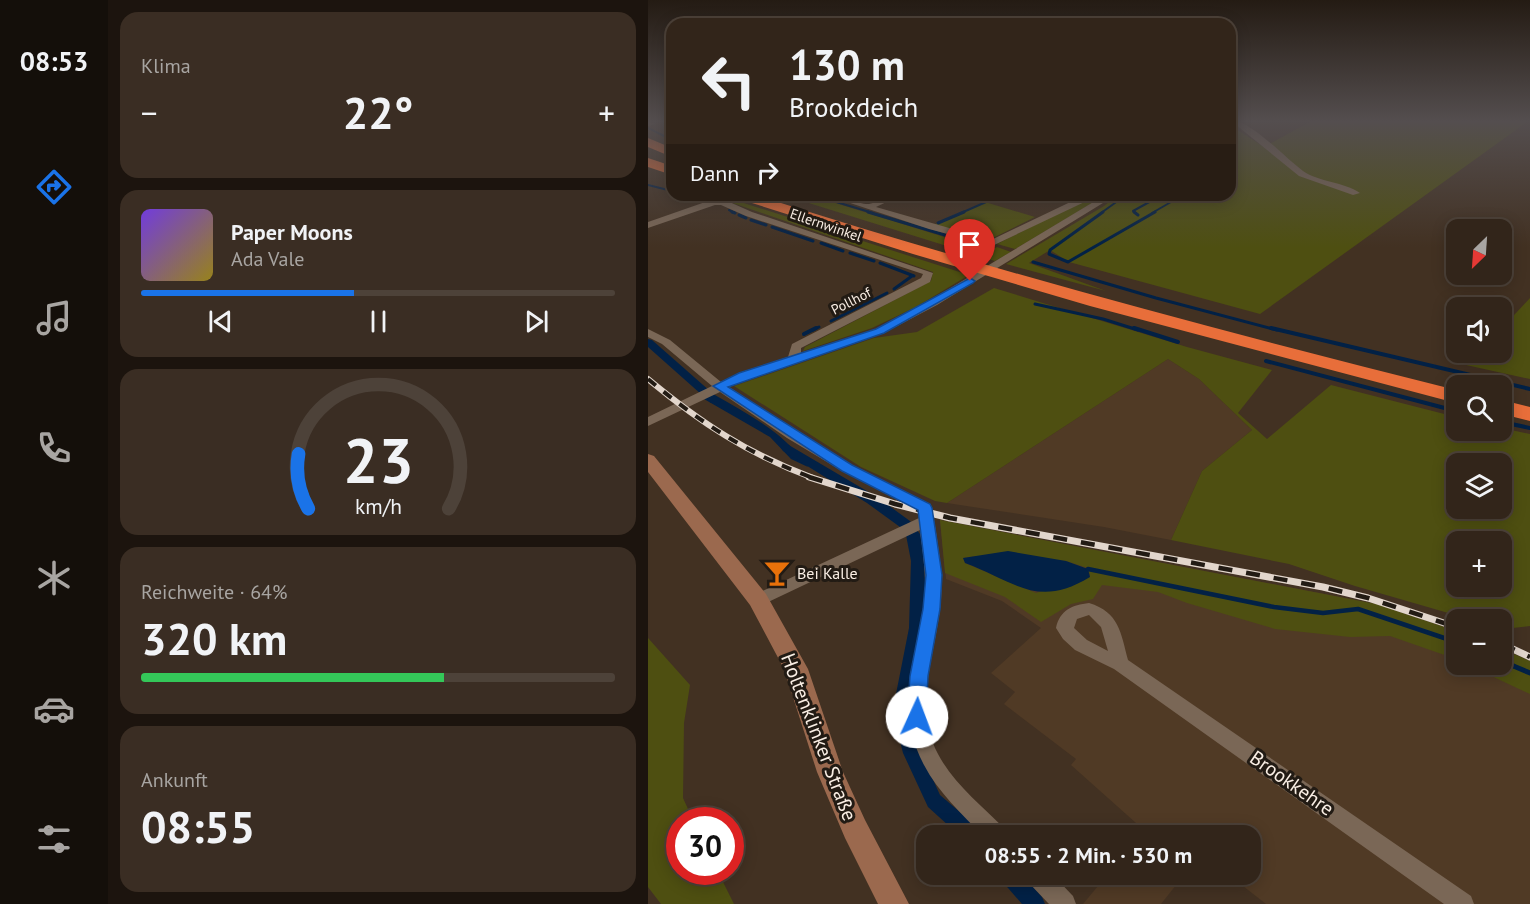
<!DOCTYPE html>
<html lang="de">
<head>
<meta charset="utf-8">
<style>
  :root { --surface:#32251a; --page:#3a2d23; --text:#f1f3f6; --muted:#a8a5a2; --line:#4d4239; --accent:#1a73e8 }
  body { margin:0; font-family:"PT Sans",sans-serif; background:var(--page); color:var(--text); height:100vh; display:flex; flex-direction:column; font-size:22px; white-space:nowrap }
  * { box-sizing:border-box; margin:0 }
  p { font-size:20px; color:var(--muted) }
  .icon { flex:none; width:33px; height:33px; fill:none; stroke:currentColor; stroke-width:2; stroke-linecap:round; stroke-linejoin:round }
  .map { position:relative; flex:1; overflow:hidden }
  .drawer { display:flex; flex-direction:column; gap:12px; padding:12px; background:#1c140e; width:540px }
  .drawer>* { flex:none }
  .top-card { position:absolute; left:18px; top:18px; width:570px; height:183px; border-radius:18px; box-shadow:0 3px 15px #0003,0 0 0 2px var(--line); background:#32251a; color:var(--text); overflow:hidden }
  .needle { width:39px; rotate:205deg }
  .tools { position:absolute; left:798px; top:219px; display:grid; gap:12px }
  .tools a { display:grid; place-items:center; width:66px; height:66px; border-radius:12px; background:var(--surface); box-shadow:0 3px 15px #0003,0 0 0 2px var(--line); font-size:30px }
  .speed { position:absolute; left:18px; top:807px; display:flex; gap:12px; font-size:30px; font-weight:700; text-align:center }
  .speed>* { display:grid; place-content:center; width:78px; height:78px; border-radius:50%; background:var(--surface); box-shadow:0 3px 15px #0003,0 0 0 2px var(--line); line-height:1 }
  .speed .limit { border:9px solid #d22; background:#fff; color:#111 }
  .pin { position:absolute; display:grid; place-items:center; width:51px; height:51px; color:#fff; margin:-62px -26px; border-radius:50% 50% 50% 0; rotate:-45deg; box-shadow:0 0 6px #0007 }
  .pin .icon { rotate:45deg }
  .me { position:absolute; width:66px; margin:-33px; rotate:2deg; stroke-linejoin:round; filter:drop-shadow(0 0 4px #0008) }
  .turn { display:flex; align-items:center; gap:21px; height:126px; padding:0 24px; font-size:27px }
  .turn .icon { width:78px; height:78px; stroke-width:2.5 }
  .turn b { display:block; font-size:42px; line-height:51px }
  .then { display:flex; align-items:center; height:57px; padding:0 24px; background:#0003; gap:12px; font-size:22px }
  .big { font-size:45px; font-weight:700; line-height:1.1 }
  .drawer .tile { flex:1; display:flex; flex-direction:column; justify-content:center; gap:9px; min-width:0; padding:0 21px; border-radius:18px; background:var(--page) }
  .drawer .dial { align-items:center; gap:0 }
  .dial svg { height:156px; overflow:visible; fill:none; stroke:var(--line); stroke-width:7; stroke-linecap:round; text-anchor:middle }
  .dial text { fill:var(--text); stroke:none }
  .song { display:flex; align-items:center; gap:18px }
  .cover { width:72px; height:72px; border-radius:9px; background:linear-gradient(135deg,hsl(260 70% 55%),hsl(50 70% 35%)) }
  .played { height:6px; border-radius:3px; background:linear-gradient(90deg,var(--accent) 45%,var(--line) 45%) }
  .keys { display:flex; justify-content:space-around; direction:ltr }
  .heat { display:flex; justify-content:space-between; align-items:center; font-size:33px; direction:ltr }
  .charge { height:9px; border-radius:4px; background:linear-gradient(90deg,#34c759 64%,var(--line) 0) }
  .trip { position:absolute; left:268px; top:825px; width:345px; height:60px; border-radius:18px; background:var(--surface); box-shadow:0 3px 15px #0003,0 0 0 2px var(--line); font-weight:700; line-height:60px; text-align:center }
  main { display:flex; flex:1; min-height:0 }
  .menu { display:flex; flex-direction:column; width:108px; justify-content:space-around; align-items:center; background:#140f0a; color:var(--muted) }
  .menu .icon { width:42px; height:42px }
  .menu .active { color:var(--accent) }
  .menu b { font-size:27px; color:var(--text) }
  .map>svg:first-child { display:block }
  .built { fill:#503a25 }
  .green { fill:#4e4f11; fill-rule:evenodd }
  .water { fill:#022146 }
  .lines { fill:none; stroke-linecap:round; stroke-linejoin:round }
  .stream-far4 { stroke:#022146; stroke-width:2 }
  .stream-far3 { stroke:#022146; stroke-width:3 }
  .stream-far2 { stroke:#022146; stroke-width:4 }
  .stream-far1 { stroke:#022146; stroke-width:4.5 }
  .stream { stroke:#022146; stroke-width:5 }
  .canal { fill:#022146; fill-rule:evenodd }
  .minor { fill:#7a6756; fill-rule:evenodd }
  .secondary { fill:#9b694e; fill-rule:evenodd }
  .motorway { fill:#e86e3a; fill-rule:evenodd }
  .rail-far1-casing { stroke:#e2d6cc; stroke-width:6 }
  .rail-casing { stroke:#e2d6cc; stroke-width:7 }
  .rail-far1 { stroke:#221b14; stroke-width:4; stroke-dasharray:10; stroke-linecap:butt }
  .rail { stroke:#221b14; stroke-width:4.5; stroke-dasharray:14; stroke-linecap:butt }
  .route { fill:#1a73e8; stroke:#114b97; stroke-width:1.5 }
  .labels { text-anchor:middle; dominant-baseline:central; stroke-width:6; stroke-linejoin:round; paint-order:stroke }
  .far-street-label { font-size:14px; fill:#f9eee4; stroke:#221b14 }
  .poi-label { font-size:16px; fill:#f9eee4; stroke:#221b14; text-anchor:start }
  .near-street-label { font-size:20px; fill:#f9eee4; stroke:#221b14 }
</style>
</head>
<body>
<main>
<nav class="menu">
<b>08:53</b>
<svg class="icon active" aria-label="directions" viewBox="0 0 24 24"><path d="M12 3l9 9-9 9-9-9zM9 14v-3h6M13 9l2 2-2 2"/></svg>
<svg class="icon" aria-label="music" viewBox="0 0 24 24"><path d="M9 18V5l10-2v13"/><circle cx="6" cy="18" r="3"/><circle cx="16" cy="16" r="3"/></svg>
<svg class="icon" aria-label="phone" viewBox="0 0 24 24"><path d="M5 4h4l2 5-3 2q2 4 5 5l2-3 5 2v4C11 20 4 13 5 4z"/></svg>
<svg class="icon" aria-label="climate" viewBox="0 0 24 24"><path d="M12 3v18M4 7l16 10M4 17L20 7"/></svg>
<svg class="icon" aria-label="car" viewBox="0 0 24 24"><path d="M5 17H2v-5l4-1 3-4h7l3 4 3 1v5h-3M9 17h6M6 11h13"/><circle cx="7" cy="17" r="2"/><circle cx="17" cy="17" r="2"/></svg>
<svg class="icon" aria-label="filters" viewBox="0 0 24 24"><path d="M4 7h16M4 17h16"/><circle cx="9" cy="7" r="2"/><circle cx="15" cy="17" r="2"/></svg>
</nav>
<section class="drawer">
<div class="tile"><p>Klima</p>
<div class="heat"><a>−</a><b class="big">22°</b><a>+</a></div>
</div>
<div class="tile">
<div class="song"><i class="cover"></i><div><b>Paper Moons</b><p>Ada Vale</p></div></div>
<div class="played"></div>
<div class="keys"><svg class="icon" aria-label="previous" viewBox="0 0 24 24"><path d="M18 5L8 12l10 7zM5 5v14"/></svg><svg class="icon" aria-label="pause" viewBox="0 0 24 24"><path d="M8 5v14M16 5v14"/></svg><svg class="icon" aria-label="next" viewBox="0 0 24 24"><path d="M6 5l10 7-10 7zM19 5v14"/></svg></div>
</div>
<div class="tile dial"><svg viewBox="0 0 100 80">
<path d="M14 69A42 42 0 1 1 86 69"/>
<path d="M14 69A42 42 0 0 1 9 41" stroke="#1a73e8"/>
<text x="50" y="56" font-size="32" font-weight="700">23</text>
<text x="50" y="72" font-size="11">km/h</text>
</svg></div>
<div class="tile"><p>Reichweite · 64%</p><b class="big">320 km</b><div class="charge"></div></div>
<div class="tile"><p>Ankunft</p><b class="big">08:55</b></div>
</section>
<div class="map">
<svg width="882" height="904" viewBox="0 0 882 904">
  <rect width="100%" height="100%" fill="#423122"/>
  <g class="built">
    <path d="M520,359L551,379L604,430L554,471L523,540L456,527L299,503Z"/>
    <path d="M292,520L728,604L808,631V664H854V649L882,661V904H618L595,886L614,861L603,853V836L581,835L572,829L567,835H493L497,831L423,765L428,759L356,704L367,692L343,673L393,628L354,601L298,579Z"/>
    <path d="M460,874H536V875L513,904H435Z"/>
  </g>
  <g class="green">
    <path d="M665,120H882L612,314L421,262L402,250L381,263L458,291L358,264L456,206L470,195H582V128L585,127L616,147Z"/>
    <path d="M55,195L80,198L321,275L268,307L224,328L155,351L157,347L283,281L285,272L76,200Z"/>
    <path d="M135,195H162L341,251L349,247L363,252L347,261Z"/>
    <path d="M442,197L451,199L367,249L349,244Z"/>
    <path d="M337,202L387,217L341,240L285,225Z"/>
    <path d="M346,288L539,347L624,370L590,413L619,439L683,385L808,417V430H854V428L882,434V626L856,629H854V620L821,619L707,586L641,564L523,540L554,471L604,430L551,379L520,359L299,503L287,501L213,467L86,386L226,338L269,332ZM808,464H854V508H808ZM808,542H854V586H808Z"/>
    <path d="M882,298V379L818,365L830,353L854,352V328Z"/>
    <path d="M292,520L728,604L808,631V659L742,636L702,637L627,629L539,603L510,592L454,585L445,599L423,604L393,622L357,597L297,573ZM329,556L418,561L440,568L442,576L388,593L317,563L315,558Z"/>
    <path d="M0,638L42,685L36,723L35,798L45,820H32V872H70L86,904H13L0,887Z"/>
    <path d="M854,649L882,661V694L820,665L854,664Z"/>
  </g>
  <g class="water">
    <path d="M65,394C100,414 137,433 160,467L143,459L122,437L56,399Z"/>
    <path d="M360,551L418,561L440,569L442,577C389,609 368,582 317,563L315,558Z"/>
  </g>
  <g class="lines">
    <g class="stream-far4">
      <path d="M0,128L24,140"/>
      <path d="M582,131L585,129"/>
      <path d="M0,185L24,191"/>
      <path d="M50,195L65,198"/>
      <path d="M165,195L225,213"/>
      <path d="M81,210L87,213"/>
      <path d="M313,213L354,195"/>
      <path d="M453,213L478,195"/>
      <path d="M488,213L485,211L514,195"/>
      <path d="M504,213L535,195"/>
    </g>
    <g class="stream-far3">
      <path d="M84,212L87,213"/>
      <path d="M220,212L344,249"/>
      <path d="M455,212L402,250L401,254L420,262L507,212"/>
      <path d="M486,212L490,215"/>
      <path d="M91,215L98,218"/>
      <path d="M103,220L118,225"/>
      <path d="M290,223L316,212"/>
      <path d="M124,227L165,241"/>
      <path d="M173,243L195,251"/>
      <path d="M202,253L226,261"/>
      <path d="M385,262L508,298L629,330"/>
      <path d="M232,263L266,276"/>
      <path d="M246,289L264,276"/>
      <path d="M387,304L455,319L490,330"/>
      <path d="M183,321L239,293"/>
      <path d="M165,330L171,327"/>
    </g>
    <g class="stream-far2">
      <path d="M486,328L530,342"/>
      <path d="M623,328L882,389"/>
      <path d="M156,334L168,328"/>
      <path d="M618,361L808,411"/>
      <path d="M854,422L882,428"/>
    </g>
    <g class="stream-far1">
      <path d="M440,569L626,607L675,613L710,609L808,642"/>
      <path d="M854,661L866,666"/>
    </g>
    <path class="stream" d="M863,665L882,673"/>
    <g class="canal">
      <path d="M0,339L4,340L71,399L73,401L71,403H63L0,347Z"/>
      <path d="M139,444L229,497L262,521L272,534L277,561V628L264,694L263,721L273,753L292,795L333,830L335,836H312L280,807L255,753L247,721L248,694L261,628L263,561L258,535L252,527L219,503L135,451L133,448Z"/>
      <path d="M351,874H374L394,897L397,904H374L354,881Z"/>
    </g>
    <g class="minor">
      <path d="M582,120C603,120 637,158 655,171C671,182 696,182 712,193L705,195L651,176Z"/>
      <path d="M0,122L6,123L7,124L0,126Z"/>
      <path d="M178,195C192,195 213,205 221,204C232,202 239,195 253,195L228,207L343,240L437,195H468L289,305L236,333L99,379L81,387L149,432L204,465L282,505L284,508C289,538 295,569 293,600C289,650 264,705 290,754C305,783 334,806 357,829L360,836H335C314,814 290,792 276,765C247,712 269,659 276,603C279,579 275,554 272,530L116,604L110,606L104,604L102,600L104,596L271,518L270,510L194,471L139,438L72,392L0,426V417L64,386L14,344L0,337V329L22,340L73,382L91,373L140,357L144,344L273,278L275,274L98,216L73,205H67L0,228V222L63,200H77L104,212L285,273L282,282L153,348V353L228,329L281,301L452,198H445L344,246L281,229Z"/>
      <path d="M441,603C471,612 473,633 480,660L823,896L826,904H796L466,669L427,650L415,639L408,628C412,610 424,605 441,603ZM441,615L453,627L460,651L439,640L426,628L429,619Z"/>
      <path d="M377,874H404L425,896L428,904H401L380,882Z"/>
    </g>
    <path class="secondary" d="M0,454L6,456L118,594L160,669L195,772L217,820L261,904H230L197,838L169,772L136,669L102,605L0,472Z"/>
    <g class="motorway">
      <path d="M0,138L24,148V157L0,147Z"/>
      <path d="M0,158L24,166V175L0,167Z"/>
      <path d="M86,195H108C339,269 573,331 808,390V403L442,306L265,254L88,198Z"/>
      <path d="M854,400L882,407V421L854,414Z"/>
    </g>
    <defs>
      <path id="rail-far1" d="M0,379C53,423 100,454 165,478"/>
      <g id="rail">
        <path d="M161,477L247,504L302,518L675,587L720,598L808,627"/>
        <path d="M854,644L882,657"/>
      </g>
    </defs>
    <use href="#rail-far1" class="rail-far1-casing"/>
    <use href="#rail" class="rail-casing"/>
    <use href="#rail-far1" class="rail-far1"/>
    <use href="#rail" class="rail"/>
  </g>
  <linearGradient id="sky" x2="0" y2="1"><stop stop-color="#241b13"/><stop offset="0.49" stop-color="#544e4f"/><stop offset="1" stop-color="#544e4f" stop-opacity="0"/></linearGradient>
  <rect width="882" height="247" fill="url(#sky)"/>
  <path class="route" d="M322,278L327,281L325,283L236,333L80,387L204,465L282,504L284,508L294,575L292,609L280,676L278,717L276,723L269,725L262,723L259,717L262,676L275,609L278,575L270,510L194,471L65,386L91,373L228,329Z"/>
  <defs>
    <symbol id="bar-bare" viewBox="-9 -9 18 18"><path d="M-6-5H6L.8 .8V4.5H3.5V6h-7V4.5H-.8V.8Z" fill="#e8710a" stroke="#221b14" stroke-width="2.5" paint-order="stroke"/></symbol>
  </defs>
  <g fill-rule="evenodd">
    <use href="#bar-bare" x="110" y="554" width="38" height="38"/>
  </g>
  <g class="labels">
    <g class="far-street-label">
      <text transform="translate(178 225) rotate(19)">Ellernwinkel</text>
      <text transform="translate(203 301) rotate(-27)">Pollhof</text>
    </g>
    <g class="poi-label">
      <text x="149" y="573">Bei Kalle</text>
    </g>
    <g class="near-street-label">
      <text transform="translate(171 737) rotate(69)">Holtenklinker Straße</text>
      <text transform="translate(644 783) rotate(35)">Brookkehre</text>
    </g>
  </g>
</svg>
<div class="tools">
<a><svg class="needle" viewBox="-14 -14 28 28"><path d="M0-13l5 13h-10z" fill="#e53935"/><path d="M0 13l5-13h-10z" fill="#a8a5a2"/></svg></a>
<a><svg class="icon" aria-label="sound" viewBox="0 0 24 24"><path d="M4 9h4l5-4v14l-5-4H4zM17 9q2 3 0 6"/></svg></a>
<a><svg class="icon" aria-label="search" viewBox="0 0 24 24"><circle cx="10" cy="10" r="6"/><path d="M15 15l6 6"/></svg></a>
<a><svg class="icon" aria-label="layers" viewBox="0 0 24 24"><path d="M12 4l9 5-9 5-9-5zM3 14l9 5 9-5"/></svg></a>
<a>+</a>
<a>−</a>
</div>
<div class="speed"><div class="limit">30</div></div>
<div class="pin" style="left:322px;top:281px;background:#d93025"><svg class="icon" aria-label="arrive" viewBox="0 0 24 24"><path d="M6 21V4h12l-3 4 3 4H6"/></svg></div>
<svg class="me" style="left:269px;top:717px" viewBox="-20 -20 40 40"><circle r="19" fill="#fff"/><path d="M0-13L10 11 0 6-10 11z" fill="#1a73e8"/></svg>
<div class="trip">08:55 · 2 Min. · 530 m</div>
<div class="top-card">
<div class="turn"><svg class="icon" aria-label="left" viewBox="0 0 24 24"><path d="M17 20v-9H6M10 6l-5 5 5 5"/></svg><div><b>130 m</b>Brookdeich</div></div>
<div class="then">Dann<svg class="icon" aria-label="right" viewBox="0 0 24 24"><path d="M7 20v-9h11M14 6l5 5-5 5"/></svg></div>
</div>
</div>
</main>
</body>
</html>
